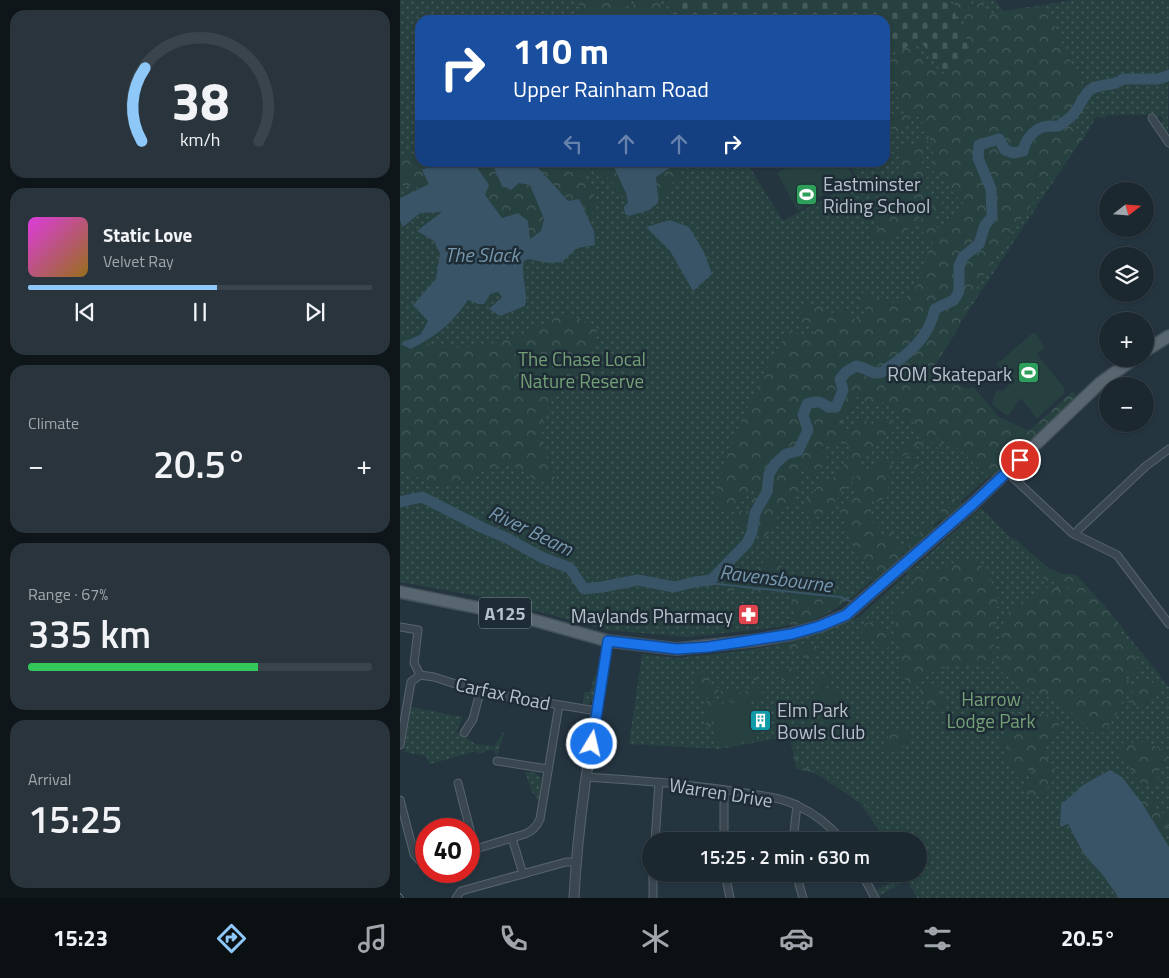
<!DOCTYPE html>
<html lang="en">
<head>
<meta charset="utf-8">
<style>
  :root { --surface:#1c2830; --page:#29343c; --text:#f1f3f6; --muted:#a0a6ab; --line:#3a444c; --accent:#8ec8f8 }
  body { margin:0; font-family:"Titillium Web",sans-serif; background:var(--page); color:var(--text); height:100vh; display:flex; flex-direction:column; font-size:19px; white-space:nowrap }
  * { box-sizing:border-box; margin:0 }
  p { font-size:16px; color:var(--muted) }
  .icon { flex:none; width:28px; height:28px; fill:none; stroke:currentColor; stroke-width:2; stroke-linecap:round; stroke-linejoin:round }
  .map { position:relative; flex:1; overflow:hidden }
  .sheet { display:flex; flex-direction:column; gap:10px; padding:10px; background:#0f161a; width:400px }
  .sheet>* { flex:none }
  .hud { position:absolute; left:15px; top:15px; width:475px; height:152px; border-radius:15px; box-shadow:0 1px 4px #0004,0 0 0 1px var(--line); background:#1a4fa0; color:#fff; overflow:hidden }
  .needle { width:32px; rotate:73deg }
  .tools { position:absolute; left:699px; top:182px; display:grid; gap:10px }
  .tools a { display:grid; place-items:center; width:55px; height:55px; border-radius:50%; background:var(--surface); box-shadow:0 1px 4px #0004,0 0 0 1px var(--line); font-size:25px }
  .speed { position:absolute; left:15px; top:818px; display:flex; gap:10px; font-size:25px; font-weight:700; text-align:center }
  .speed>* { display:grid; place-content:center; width:65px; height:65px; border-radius:50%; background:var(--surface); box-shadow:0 1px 4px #0004,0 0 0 1px var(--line); line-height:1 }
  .speed .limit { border:8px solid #d22; background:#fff; color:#111 }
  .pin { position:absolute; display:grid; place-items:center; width:42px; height:42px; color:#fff; margin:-21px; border:2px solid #fff; border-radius:50%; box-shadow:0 1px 5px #0007 }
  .me { position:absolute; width:55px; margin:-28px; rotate:9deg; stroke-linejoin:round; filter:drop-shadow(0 0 4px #0008) }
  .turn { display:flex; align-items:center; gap:18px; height:105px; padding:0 15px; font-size:22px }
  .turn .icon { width:65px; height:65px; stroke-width:2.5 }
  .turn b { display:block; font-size:35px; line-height:42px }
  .lanes { display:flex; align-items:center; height:48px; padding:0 15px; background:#0003; justify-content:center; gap:25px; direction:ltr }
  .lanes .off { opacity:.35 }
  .big { font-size:38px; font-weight:600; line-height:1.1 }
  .sheet .tile { flex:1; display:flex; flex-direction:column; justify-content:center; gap:8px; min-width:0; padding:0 18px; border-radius:15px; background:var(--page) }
  .sheet .dial { align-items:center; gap:0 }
  .dial svg { height:130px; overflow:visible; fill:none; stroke:var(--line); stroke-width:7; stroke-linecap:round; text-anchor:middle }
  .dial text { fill:var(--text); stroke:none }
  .song { display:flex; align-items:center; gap:15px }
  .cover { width:60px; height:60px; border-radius:8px; background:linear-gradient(135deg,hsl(300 70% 55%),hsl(40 70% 35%)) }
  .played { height:5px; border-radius:2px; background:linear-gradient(90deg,var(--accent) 55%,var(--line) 55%) }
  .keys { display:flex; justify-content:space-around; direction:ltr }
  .heat { display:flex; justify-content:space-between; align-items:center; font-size:28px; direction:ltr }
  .charge { height:8px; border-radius:4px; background:linear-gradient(90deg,#34c759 67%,var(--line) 0) }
  .trip { position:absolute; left:242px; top:832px; width:285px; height:50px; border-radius:25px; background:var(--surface); box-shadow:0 1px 4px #0004,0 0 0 1px var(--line); font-weight:600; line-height:50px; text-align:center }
  .dock { display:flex; height:80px; justify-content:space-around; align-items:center; background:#0b1013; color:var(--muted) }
  .dock .icon { width:35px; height:35px }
  .dock .current { color:var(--accent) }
  .dock b { font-size:22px; color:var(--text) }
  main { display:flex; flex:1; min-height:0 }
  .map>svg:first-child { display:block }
  .grass { fill:url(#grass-dots); fill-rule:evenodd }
  .forest { fill:url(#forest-crowns) }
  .cemetery { fill:url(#cemetery-stones) }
  .pitch { fill:#274140 }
  .water { fill:#395467 }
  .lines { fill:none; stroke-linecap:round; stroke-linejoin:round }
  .stream { stroke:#395467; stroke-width:2 }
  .river { stroke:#395467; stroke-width:11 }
  .minor-casing { stroke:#57646e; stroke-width:9 }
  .tertiary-casing { stroke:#57646e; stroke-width:11 }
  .primary-casing { stroke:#435059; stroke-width:14 }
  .minor { stroke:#3a4750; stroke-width:7 }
  .tertiary { stroke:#3a4750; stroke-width:9 }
  .primary { stroke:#586670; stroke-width:11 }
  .rail-casing { stroke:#5c6b77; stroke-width:4 }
  .rail { stroke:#1e2c35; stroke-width:2; stroke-dasharray:5.5; stroke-linecap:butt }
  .route-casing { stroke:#114b97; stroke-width:12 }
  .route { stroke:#1a73e8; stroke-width:9 }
  .labels { text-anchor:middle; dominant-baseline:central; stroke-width:5; stroke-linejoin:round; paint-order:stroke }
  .shield { fill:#1e2c35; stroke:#88949e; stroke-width:1 }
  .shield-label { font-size:18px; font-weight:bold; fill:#b6c1cb }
  .poi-label { font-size:19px; fill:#b6c1cb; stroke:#1e2c35; text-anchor:start }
  .park-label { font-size:19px; fill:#74a077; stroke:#1e2c35 }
  .street-label { font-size:19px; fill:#b6c1cb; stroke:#1e2c35 }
  .water-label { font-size:20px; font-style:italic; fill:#7697ad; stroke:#1e2c35 }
</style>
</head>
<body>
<main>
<section class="sheet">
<div class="tile dial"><svg viewBox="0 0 100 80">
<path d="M14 69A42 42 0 1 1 86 69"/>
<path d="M14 69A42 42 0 0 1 16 24" stroke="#8ec8f8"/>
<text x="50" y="56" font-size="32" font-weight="700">38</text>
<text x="50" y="72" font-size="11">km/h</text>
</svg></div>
<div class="tile">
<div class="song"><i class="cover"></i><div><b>Static Love</b><p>Velvet Ray</p></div></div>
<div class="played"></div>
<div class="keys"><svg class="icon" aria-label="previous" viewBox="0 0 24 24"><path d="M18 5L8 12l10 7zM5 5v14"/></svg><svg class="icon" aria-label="pause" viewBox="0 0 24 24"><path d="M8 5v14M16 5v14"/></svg><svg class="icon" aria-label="next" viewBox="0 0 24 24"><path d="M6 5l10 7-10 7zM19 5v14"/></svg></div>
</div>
<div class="tile"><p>Climate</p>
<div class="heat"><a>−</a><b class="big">20.5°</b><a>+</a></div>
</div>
<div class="tile"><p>Range · 67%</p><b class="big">335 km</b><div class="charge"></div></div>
<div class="tile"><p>Arrival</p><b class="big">15:25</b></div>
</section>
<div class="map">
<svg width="769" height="898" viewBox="0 0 769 898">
  <defs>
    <pattern id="grass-dots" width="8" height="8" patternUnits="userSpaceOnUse" patternTransform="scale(1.25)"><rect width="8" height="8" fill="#274140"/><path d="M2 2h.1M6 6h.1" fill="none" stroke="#445b5a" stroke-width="1.8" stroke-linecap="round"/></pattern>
    <pattern id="forest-crowns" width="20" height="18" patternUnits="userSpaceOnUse" patternTransform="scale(1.25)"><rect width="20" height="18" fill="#274140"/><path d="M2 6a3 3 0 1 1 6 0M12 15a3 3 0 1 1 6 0" fill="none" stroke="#445b5a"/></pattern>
    <pattern id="cemetery-stones" width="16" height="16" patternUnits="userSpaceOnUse" patternTransform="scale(1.25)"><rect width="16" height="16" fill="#274140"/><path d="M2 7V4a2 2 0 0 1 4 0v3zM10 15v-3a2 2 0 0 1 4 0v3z" fill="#445b5a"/></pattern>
  </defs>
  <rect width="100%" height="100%" fill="#253540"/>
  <g class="grass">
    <path d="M0,0H266L276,20H20V162L347,163L383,221L458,180L449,163L485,162V59L520,40H567L549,0H595L603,11L675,0H769L768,139L760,125L764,121L760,115L757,118L753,115H707L704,119L697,116L683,139L682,138L532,366L565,392L623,446L452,598L417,617L379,627L288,637L208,630L83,597L0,582ZM525,261L524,284L500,308L478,297L499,305L519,283Z"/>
    <path d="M581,508L612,539L614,538L648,568L661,574H669L677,576L701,602L769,687V898H517L507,880L479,896L477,890L504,876L503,874H519V841H486L464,805L415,773L396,769L390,736L320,749L229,744L242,654L276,658L326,653L367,647L425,631L458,618Z"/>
    <path d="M197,674L193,698L189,704H183L184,692H190L194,677Z"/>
    <path d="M11,707L63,717L56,732L76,744L93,746V749L103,732L104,734L97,756L93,749L77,754L76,751L30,764L26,756L4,752Z"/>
    <path d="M125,771L136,773L141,778L139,800L132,792Z"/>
  </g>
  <g class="forest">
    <path d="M178,0H224L226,8L233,10L234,0H259L270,20H181Z"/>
    <path d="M490,0L515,51L543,74L570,53L564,18L551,0H568L569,6L566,14L575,0H582L587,14L646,6L666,52L679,77L678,99L669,111L670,118L683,139C641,190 601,243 569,302C565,309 563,318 559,326C551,343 539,356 532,372L568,389L573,387L599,417L629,431L673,391L677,399L630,443L618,437L628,449L596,478L584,473L558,448L533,436L547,450L550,458L531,442L514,431L515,424L511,421L508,423L499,416L487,401L471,407L459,395L454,400L452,411L440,424L446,430L434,449L423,445L420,449L429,458L413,481L407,468L402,466L399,491L393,504L379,510L376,522L363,541L350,526L332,521L339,510L346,512L358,489H350L330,512L313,505L329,449L358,385L374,355L390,329L404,336L414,335L412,326L398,325L404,305H422L428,314L442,310L457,321L467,310L454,305L463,292L499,305L519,283L525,261L533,241L527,239L520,229L522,213C509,230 497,243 473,242V236L468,235L469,225L474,224L478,229L479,223L475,214L479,206L491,207L496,199H503L496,195L499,189V185L493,190H476L479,184L503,177L502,171L505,168L499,166L500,149L509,145L517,146V141L525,138L528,141L525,148L528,149V154L516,160L522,162L524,168H528L535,175L523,179L516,177L512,180L518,186L542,202L535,218V226L540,229L567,207L553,193L545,179L532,170L533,145L519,116L510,119L496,134L485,128V113L495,115L504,113L502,104L485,78V60L488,57L485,20Z"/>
    <path d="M20,151V162L39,163L23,170L29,184L21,188L0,185V160Z"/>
    <path d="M74,163H95H93L119,183L130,185L144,219L141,231L129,239L128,221L118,213L102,218L85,195Z"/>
    <path d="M134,163H212L226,193L228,203C221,199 220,192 215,186C208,177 199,170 188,165L184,176L196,189L194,195L195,213L185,212L179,199L168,201Z"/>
    <path d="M269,163H280V179L273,182L262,196L258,195L255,177L271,167Z"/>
    <path d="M156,317C176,316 183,318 197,331C194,355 183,369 166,386C159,393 150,401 147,410C142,419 142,430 142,440C143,455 153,465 155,480C137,491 124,465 106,465C79,466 63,492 34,485C22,482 11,472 0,466V333C7,336 14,340 22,342C67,357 117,340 156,317Z"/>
    <path d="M462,420H466L471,424L477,421L493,420L494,432C483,433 483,445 473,448L472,452L466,455L465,458H462L456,474L434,503L429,506V514L425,521L419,515L415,519L413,524H409L408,519L413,515L412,514L407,516L403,508C406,499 418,485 426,479L431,481L449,459L447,457L453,447L444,443L448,432L454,426H459Z"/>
    <path d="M511,439L520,441V439L524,444L523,445L525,446L526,450L521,449L520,447H516L515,450L517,453L514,455L519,463V467L523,469L521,473L533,474L527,477L528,482L529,481L528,486L522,485L520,476L515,480L511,478V474L515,472L513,465H509L512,461L509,459L510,455L507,454L490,462L488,456L494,452L499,454L500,451L502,450V445L507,444Z"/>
    <path d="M481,460L493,466L492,474H485L490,479L488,487L489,496L477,502L475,498L476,492L473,493L470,520L480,529V537L485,539L487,531L494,532L495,536L492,539L499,548L511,545L509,538L521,532L530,524L540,529L526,540L521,541L520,545L509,555L503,553L500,560L475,582L466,573L477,568L475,565L458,559L438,506L448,501L453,496L457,497L458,491L452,483L460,472L474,468Z"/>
    <path d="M553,497L557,501L555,505H551L547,508H549L561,502L563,505L540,527L539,525L542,520L537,518L543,512L539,510L540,506L544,508L545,502Z"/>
    <path d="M367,557L380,562L383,570L376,573V577L369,579L375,583L380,591C369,593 357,597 349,587L325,592L323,581L334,577L338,581L352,570L356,572Z"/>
    <path d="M570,559L581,566L588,575L598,595L596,629L591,668L561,664L537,669L513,685L497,673L500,668L499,647L493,631L496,623L495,618H492L493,609L517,588L513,578H510L505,572L515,567L521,572L544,569L556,561Z"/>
    <path d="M643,566L661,574H669L677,576L701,602L725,631L718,633L724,636L740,663L736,672L726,677L731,685L724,693L722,705L705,732L697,734L691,731L658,700L637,693L616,683L602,672L599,656L600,632L607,613L642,588L655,587L669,594L672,592L664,585L645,580L639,569Z"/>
    <path d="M396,586L442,590L446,601C428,615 414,621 392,626L388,622L395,614L389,587Z"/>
    <path d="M475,622L483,624L486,628L485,634H488L491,644L488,648L478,649L475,640L471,641L461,637L463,628L466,623Z"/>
    <path d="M400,638L401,642L398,648L390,652L382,648L381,643Z"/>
    <path d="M410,644L415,645L420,650L415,655L404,658L401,653C403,648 405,646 410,644Z"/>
    <path d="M388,668L395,669L397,673C395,680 390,681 383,681L379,675L380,671Z"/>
    <path d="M355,669L358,688L364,694L362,699L352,701L351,699L339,700L336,698L332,701L321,703L320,691L332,689L336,693L347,691L354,692L356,687V683L354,681L351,672Z"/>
    <path d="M304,672L307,674L310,682L308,687H318V692L311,698L300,697L301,693C296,686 289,680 296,673Z"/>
    <path d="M741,680L755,681L759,687V695L745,702L744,705L732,708L728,701L737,683Z"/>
    <path d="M532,685C541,686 544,691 541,700L545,702V707L536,709L533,706L534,703L528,705L520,700L519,692L523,687Z"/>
    <path d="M310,701L318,703V705L312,706C311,713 314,720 310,728H307C306,720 303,709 305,702Z"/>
    <path d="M623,709L637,714L654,715L659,720V730L646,741V756L655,769L652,782L641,796L628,795L624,789L634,771L627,770L618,778L614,768L605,758L612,743L608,742L601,745L597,740L604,733L607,721Z"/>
    <path d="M460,722L462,726L458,730L437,743L434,738Z"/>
    <path d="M404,726L409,732L396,741C396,749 397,757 399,766L412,770L411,772L396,769L389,733L390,730Z"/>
    <path d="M501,728L511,735V740L501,749L488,753L484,742L494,729Z"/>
    <path d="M725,742L729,744C743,738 751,746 764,750L766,760L759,771V775L756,783L745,787C733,778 730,763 719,753L718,745Z"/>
    <path d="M421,772C424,775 426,777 430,780C440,787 453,793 460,802H463L477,819L480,828H482L481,831L489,841H486L458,800L457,802L449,795L415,773Z"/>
    <path d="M752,798L755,802L757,810L762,811L764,818L769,813V826L767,827V831L761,835L742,803Z"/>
  </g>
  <path class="cemetery" d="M266,0H549L567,40L568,55L542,72L520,40L485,59V20H276Z"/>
  <g class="pitch">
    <path d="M445,162L453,176L398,211L377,173L395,163Z"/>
    <path d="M634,332L645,348L637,354L665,389L664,393L637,419L621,398L608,416L593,406L592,403L596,392L600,390L602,392L611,383L597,364Z"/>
    <path d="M426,672L431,680L418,689L413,680Z"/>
    <path d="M434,684L458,722L433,738L409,700Z"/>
    <path d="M350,700L357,739L318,746L311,706Z"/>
  </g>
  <g class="water">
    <path d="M95,163H134L168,201L179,199L194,231L195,245L177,248L162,262L149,263L128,259L124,261C120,276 129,291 125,306L100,316L89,309L102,297L98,292L90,294L84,304H78L68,300C50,326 38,334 11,349L1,344L21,334L28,321L13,305L36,279L40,253L34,241L17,231L42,212L20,213L3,227L0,220V198L29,184L22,170L39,163H74L89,185L85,195L102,218L118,213L128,221L130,239L141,231L144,219L130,185L119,183L111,190L102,186L92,163Z"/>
    <path d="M212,163H269L271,167L256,177L258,195V203L249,210L229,216L225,214L224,207L228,203L226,193Z"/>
    <path d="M270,220L289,227L304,252L312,274L293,291L270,251L246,227Z"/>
    <path d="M710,770L722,777L742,803L769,847V898H719L702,874L684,854L668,824L660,827L661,805L683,785Z"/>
  </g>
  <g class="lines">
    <path class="stream" d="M298,582L440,597L450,601"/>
    <path class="river" d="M0,502L22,497L83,528L107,538L141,557L170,568L184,589L202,587L238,580L274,587L295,582L311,580L347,543L352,532L355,513L367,492L369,474L375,464L386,454L398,451L408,430L403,415L407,404C416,401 421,401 428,407H436L443,390L440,379L446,372L456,366C464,367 471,373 478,373C483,373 487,368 491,366C512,351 529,336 535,309L554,300L557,295L559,291V266L563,257L579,244L585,225L592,217L591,189L578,158L579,145L599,139L605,150L614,153L623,151C626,138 635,127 649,126C656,126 657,128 663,123C667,120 672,116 675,112C681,105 683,96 690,90C700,82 712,88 723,79H759L769,75"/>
    <defs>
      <g id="minor">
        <path d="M752,118L769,143"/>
        <path d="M607,472L672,533L717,555L769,624"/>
        <path d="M675,535L678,530L746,466L769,449"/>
        <path d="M0,627L18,630L14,663L20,675"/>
        <path d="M64,733L73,719L80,692"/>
        <path d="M0,745L11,682L20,675L34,677L80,692L197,711"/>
        <path d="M97,761L148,769"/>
        <path d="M186,777C240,781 293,784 346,793C363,796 383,798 398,806C416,814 430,826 443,841"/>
        <path d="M58,783L75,849"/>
        <path d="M0,800L14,854L19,860L26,862"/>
        <path d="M112,838L123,874"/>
        <path d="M255,841L259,782"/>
        <path d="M324,841V790"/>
        <path d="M393,841L397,805"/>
        <path d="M69,851L125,834C133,831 137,826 140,819L159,705"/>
        <path d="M253,874V898"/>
        <path d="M325,874L330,898"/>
        <path d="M396,874L403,898"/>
        <path d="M462,874L475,898"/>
        <path d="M56,898L61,891L166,862H176"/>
      </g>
      <path id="tertiary" d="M174,898C178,812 194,726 208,641"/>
      <g id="primary">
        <path d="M745,351L769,336"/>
        <path d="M0,592L119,616L208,641L277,649L359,640L392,634L420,626L446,615L455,607L573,504L700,383L734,359"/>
      </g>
    </defs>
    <use href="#minor" class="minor-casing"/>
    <use href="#tertiary" class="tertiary-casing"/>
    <use href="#primary" class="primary-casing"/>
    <use href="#minor" class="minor"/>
    <use href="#tertiary" class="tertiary"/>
    <use href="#primary" class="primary"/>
    <defs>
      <path id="rail" d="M0,895L2,898"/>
    </defs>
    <use href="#rail" class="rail-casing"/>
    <use href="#rail" class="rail"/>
  </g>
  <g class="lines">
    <defs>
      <path id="route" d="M192,744L208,641L277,649L308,647L392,634L420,626L446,615L573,504L620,460"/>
    </defs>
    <use href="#route" class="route-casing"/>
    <use href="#route" class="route"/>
  </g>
  <defs>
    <symbol id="stadium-square" viewBox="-11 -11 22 22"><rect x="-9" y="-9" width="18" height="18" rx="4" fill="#2e9e5b" stroke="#1e2c35"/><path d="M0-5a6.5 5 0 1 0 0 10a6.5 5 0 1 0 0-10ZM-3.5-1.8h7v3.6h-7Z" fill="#fff"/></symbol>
    <symbol id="pharmacy-square" viewBox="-11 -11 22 22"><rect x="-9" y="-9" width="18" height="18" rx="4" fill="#e0444e" stroke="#1e2c35"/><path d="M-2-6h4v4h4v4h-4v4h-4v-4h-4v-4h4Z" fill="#fff"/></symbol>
    <symbol id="building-square" viewBox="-11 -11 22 22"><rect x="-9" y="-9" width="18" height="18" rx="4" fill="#0f9aa8" stroke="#1e2c35"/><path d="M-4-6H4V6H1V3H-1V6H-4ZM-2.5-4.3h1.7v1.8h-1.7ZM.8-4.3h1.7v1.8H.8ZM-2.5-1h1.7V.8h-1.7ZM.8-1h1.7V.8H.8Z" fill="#fff"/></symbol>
  </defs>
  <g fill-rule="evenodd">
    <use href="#stadium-square" x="394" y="182" width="25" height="25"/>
    <use href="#stadium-square" x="616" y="360" width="25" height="25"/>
    <use href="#pharmacy-square" x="336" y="602" width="25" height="25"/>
    <use href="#building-square" x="348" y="708" width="25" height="25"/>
  </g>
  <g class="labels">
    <rect class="shield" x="79" y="597.5" width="52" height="31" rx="4"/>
    <g class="shield-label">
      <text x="105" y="613">A125</text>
    </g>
    <g class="poi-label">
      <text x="423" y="183">Eastminster<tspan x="423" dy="22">Riding School</tspan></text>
      <text x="612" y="373" text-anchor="end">ROM Skatepark</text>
      <text x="333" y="615" text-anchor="end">Maylands Pharmacy</text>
      <text x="377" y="709">Elm Park<tspan x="377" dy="22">Bowls Club</tspan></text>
    </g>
    <g class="park-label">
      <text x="182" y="358">The Chase Local<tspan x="182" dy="22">Nature Reserve</tspan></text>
      <text x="591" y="698">Harrow<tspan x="591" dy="22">Lodge Park</tspan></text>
    </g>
    <g class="street-label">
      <text transform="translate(103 693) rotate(12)">Carfax Road</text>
      <text transform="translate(321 792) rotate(9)">Warren Drive</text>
    </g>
    <g class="water-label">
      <text x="82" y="254">The Slack</text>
      <text transform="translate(131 530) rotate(26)">River Beam</text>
      <text transform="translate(376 578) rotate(7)">Ravensbourne</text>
    </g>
  </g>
</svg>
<div class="tools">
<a><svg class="needle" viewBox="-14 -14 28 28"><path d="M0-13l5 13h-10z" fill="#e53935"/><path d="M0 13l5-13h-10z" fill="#a0a6ab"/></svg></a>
<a><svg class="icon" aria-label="layers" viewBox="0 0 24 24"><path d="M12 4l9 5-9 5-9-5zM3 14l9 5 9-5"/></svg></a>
<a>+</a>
<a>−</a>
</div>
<div class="speed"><div class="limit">40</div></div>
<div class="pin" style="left:620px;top:460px;background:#d93025"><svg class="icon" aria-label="arrive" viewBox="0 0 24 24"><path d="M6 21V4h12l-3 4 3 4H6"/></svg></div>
<svg class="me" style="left:192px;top:744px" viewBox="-20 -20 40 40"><circle r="17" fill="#1a73e8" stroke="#fff" stroke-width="3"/><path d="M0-11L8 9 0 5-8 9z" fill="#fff"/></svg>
<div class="trip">15:25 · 2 min · 630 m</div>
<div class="hud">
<div class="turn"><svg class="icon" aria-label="right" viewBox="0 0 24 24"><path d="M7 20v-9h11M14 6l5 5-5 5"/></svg><div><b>110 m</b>Upper Rainham Road</div></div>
<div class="lanes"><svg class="icon off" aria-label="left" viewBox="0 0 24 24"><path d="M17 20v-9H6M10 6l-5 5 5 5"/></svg><svg class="icon off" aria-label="ahead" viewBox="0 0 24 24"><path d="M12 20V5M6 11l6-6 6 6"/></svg><svg class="icon off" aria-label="ahead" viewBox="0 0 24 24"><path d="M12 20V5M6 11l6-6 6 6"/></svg><svg class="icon" aria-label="right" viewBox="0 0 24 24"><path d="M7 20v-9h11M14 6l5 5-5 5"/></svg></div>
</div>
</div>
</main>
<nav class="dock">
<b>15:23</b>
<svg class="icon current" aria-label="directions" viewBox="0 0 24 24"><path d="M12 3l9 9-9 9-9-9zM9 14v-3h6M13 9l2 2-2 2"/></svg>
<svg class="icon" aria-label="music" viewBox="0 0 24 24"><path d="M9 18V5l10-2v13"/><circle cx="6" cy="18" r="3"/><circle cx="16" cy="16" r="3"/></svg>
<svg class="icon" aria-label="phone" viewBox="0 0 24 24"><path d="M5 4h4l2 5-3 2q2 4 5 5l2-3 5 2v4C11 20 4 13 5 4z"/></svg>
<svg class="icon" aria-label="climate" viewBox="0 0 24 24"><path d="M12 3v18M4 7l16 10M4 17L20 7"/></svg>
<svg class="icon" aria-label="car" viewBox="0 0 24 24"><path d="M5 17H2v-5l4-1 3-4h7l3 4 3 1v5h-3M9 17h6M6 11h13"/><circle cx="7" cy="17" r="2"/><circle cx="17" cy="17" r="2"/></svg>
<svg class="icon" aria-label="filters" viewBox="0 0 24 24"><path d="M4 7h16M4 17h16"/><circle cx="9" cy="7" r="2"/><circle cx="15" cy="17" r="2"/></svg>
<b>20.5°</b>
</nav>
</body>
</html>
